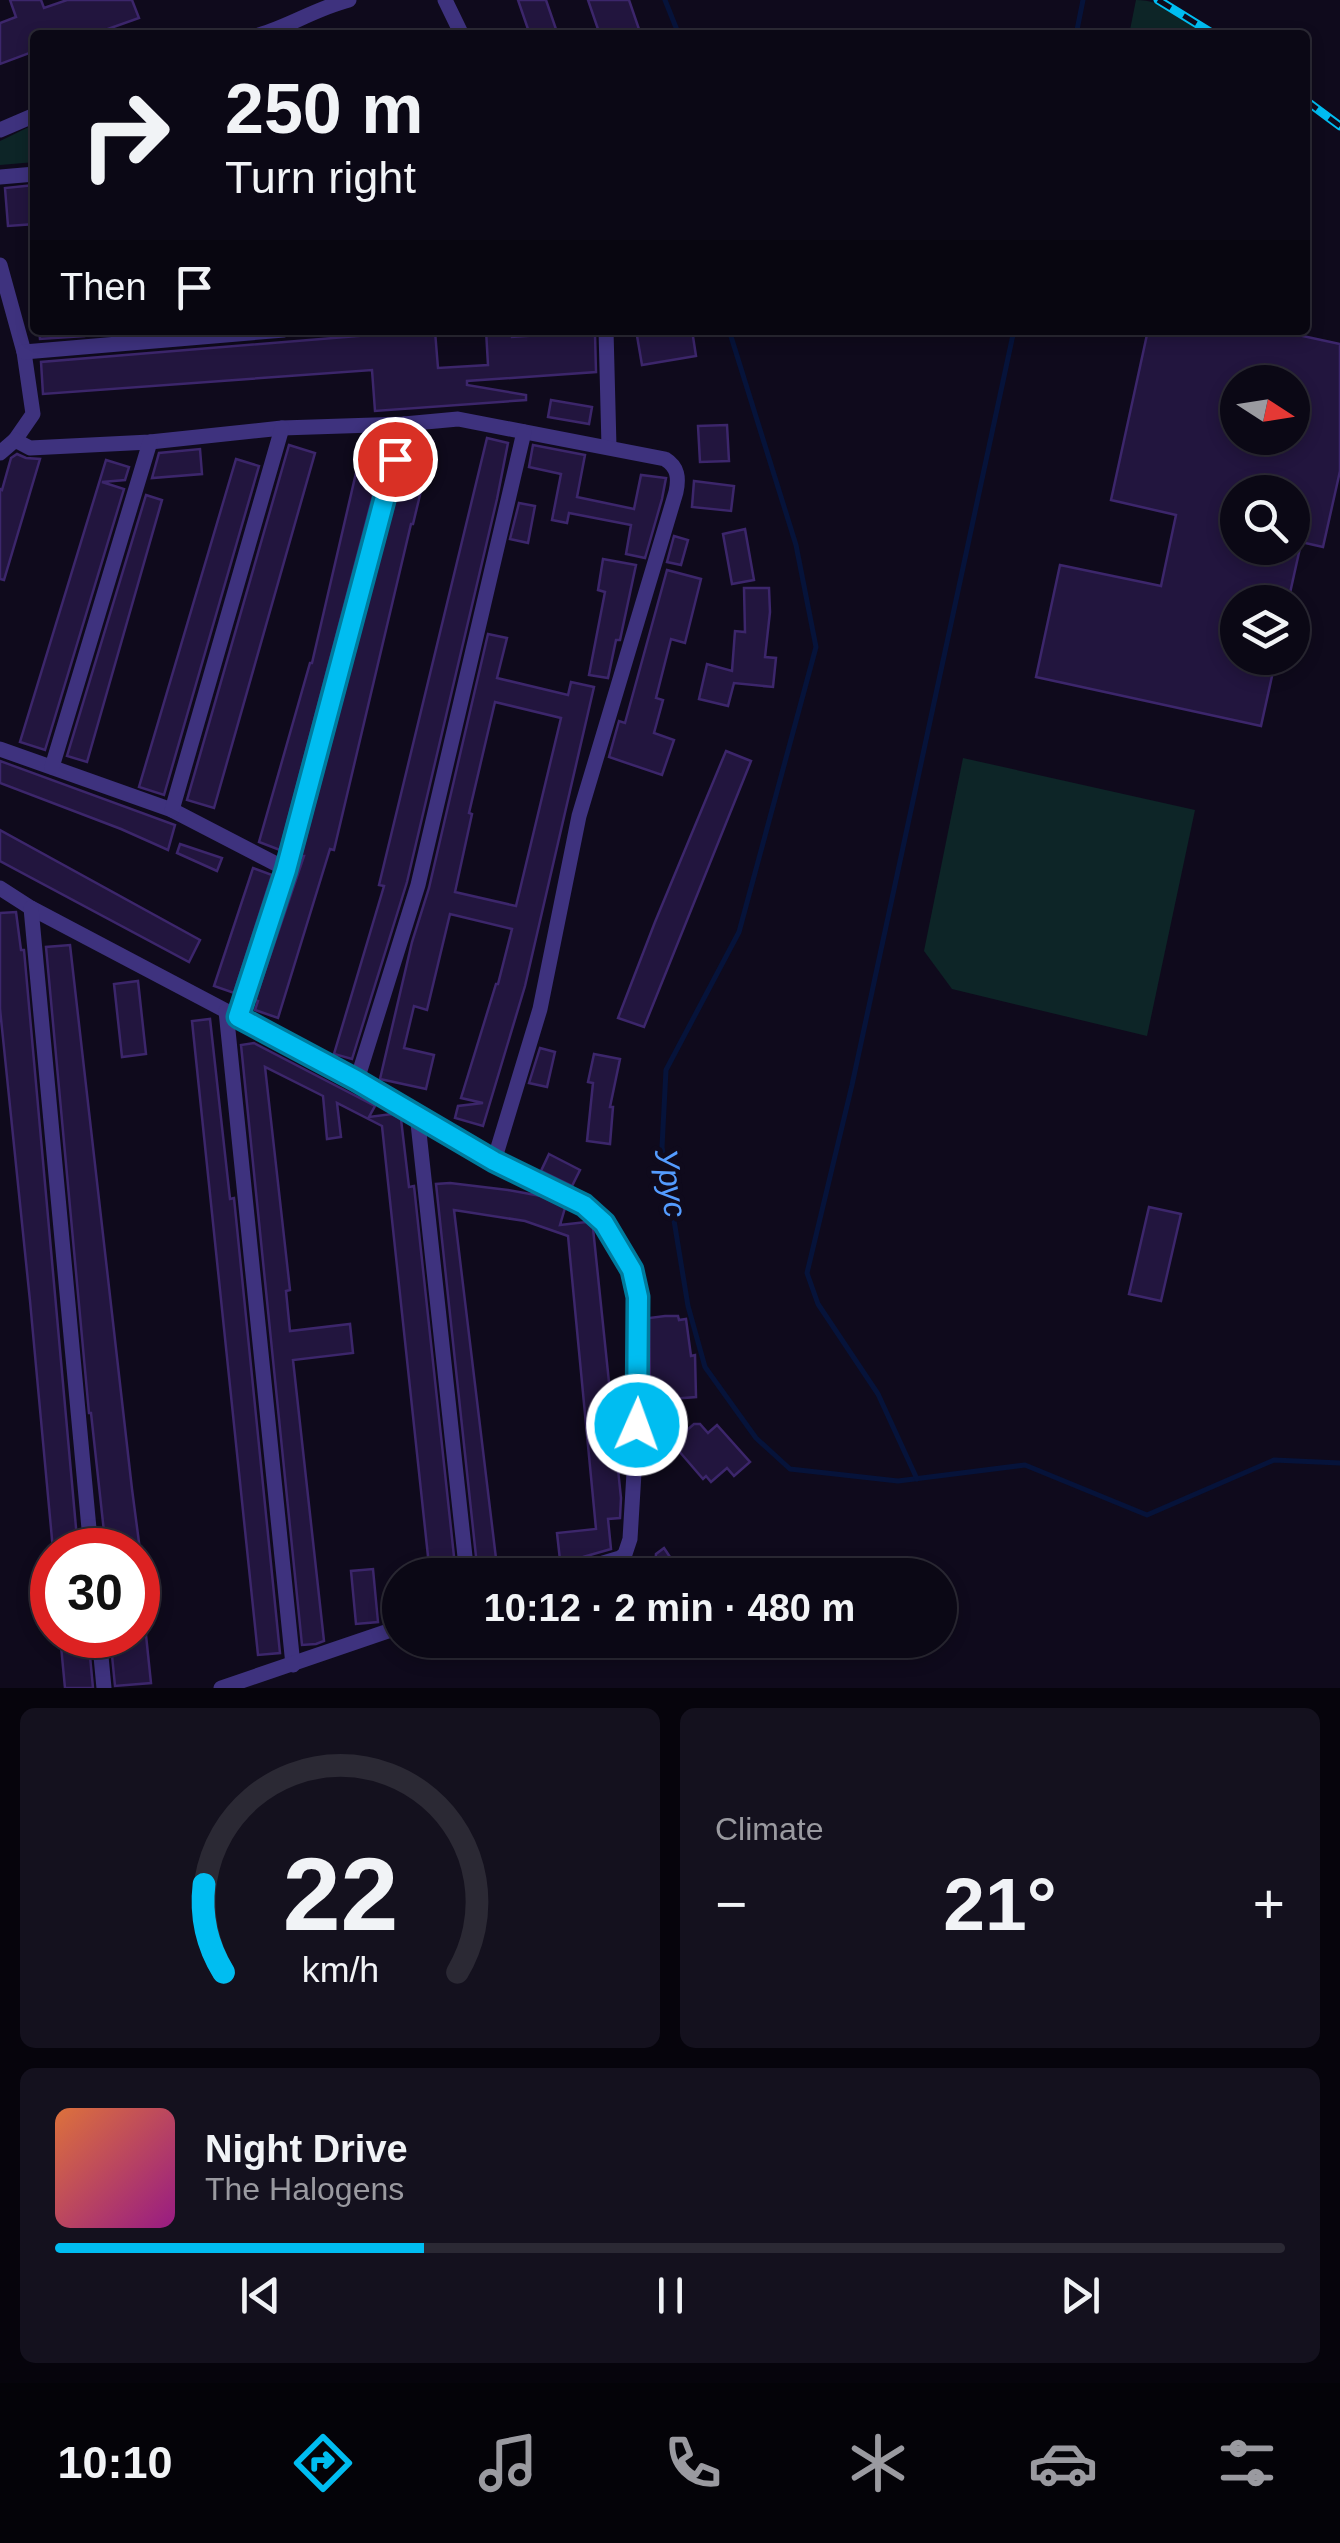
<!DOCTYPE html>
<html lang="en">
<head>
<meta charset="utf-8">
<style>
  :root { --surface:#0b0815; --page:#14111e; --text:#f1f3f6; --muted:#9a9aa0; --line:#2b2934; --accent:#00bdf1 }
  body { margin:0; font-family:Helvetica,sans-serif; background:var(--page); color:var(--text); height:100vh; display:flex; flex-direction:column; font-size:38px; white-space:nowrap }
  * { box-sizing:border-box; margin:0 }
  p { font-size:32px; color:var(--muted) }
  .icon { flex:none; width:55px; height:55px; fill:none; stroke:currentColor; stroke-width:2; stroke-linecap:round; stroke-linejoin:round }
  .map { position:relative; height:1688px; overflow:hidden }
  .side { display:flex; flex-direction:column; gap:20px; padding:20px; background:#06040c; flex:1 }
  .side>* { flex:none }
  .guide { position:absolute; left:30px; top:30px; width:1280px; height:305px; border-radius:10px; box-shadow:0 5px 15px #0003,0 0 0 2px var(--line); background:#0b0815; color:var(--text); overflow:hidden }
  .needle { width:65px; rotate:102deg }
  .buttons { position:absolute; left:1220px; top:365px; display:grid; gap:20px }
  .buttons a { display:grid; place-items:center; width:90px; height:90px; border-radius:50%; background:var(--surface); box-shadow:0 5px 15px #0003,0 0 0 2px var(--line); font-size:50px }
  .speed { position:absolute; left:30px; top:1528px; display:flex; gap:20px; font-size:50px; font-weight:700; text-align:center }
  .speed>* { display:grid; place-content:center; width:130px; height:130px; border-radius:50%; background:var(--surface); box-shadow:0 5px 15px #0003,0 0 0 2px var(--line); line-height:1 }
  .speed .limit { border:15px solid #d22; background:#fff; color:#111 }
  .pin { position:absolute; display:grid; place-items:center; width:85px; height:85px; color:#fff; margin:-42px; border:5px solid #fff; border-radius:50%; box-shadow:0 2px 10px #0007 }
  .me { position:absolute; width:110px; margin:-55px; rotate:2deg; stroke-linejoin:round; filter:drop-shadow(0 0 8px #0008) }
  .turn { display:flex; align-items:center; gap:35px; height:210px; padding:0 30px; font-size:45px }
  .turn .icon { width:130px; height:130px; stroke-width:2.5 }
  .turn b { display:block; font-size:70px; line-height:85px }
  .then { display:flex; align-items:center; height:95px; padding:0 30px; background:#0003; gap:20px; font-size:38px }
  .big { font-size:75px; font-weight:600; line-height:1.1 }
  .side .widget { flex:1; display:flex; flex-direction:column; justify-content:center; gap:15px; min-width:0; padding:0 35px; border-radius:15px; background:var(--page) }
  .side .dial { align-items:center; gap:0 }
  .dial svg { height:260px; overflow:visible; fill:none; stroke:var(--line); stroke-width:7; stroke-linecap:round; text-anchor:middle }
  .dial text { fill:var(--text); stroke:none }
  .song { display:flex; align-items:center; gap:30px }
  .cover { width:120px; height:120px; border-radius:15px; background:linear-gradient(135deg,hsl(20 70% 55%),hsl(310 70% 35%)) }
  .played { height:10px; border-radius:5px; background:linear-gradient(90deg,var(--accent) 30%,var(--line) 30%) }
  .keys { display:flex; justify-content:space-around; direction:ltr }
  .heat { display:flex; justify-content:space-between; align-items:center; font-size:55px; direction:ltr }
  .side .tiles { flex:1; display:grid; gap:20px; grid-template-columns:1fr 1fr }
  .widget:last-child { grid-column:span 2 }
  .trip { position:absolute; left:382px; top:1558px; width:575px; height:100px; border-radius:50px; background:var(--surface); box-shadow:0 5px 15px #0003,0 0 0 2px var(--line); font-weight:600; line-height:100px; text-align:center }
  .tabs { display:flex; height:160px; justify-content:space-around; align-items:center; background:#040308; color:var(--muted) }
  .tabs .icon { width:70px; height:70px }
  .tabs .selected { color:var(--accent) }
  .tabs b { font-size:45px; color:var(--text) }
  .map>svg:first-child { display:block }
  .green { fill:#0d2527 }
  .lines { fill:none; stroke-linecap:round; stroke-linejoin:round }
  .stream { stroke:#06133a; stroke-width:5 }
  .building { fill:#22153e; stroke:#3c266b; stroke-width:2.5; fill-rule:evenodd }
  .minor { stroke:#3e327e; stroke-width:15 }
  .rail-casing { stroke:#00bdf1; stroke-width:9 }
  .rail { stroke:#0f0a1c; stroke-width:5; stroke-dasharray:15; stroke-linecap:butt }
  .route-casing { stroke:#007b9d; stroke-width:25 }
  .route { stroke:#00bdf1; stroke-width:18 }
  .labels { text-anchor:middle; dominant-baseline:central; stroke-width:10; stroke-linejoin:round; paint-order:stroke }
  .water-label { font-size:32px; font-style:italic; fill:#549cff; stroke:#0f0a1c }
</style>
</head>
<body>
<div class="map">
<svg width="1340" height="1688" viewBox="0 0 1340 1688">
  <rect width="100%" height="100%" fill="#0f0a1c"/>
  <g class="green">
    <path d="M1136,0C1164,0 1182,19 1204,35H1129Z"/>
    <path d="M35,124V162L0,165V141Z"/>
    <path d="M963,758L1195,810L1147,1036L952,989L924,951Z"/>
  </g>
  <g class="lines">
    <g class="stream">
      <path d="M665,0L679,35"/>
      <path d="M1076,35L1083,0"/>
      <path d="M729,330L796,545L816,647L739,932L666,1070L662,1147L688,1306L705,1367L756,1438L790,1469L898,1481L1025,1465L1147,1515L1274,1460L1340,1463"/>
      <path d="M917,1479L878,1394L818,1304L807,1273L852,1085L1014,330"/>
    </g>
  </g>
  <g class="building">
    <path d="M10,0H41L44,8L67,0H132L139,18L91,35H35V51L0,64V23L16,17Z"/>
    <path d="M518,0H546L558,35H530Z"/>
    <path d="M588,0H629L641,35H600Z"/>
    <path d="M35,185V224L8,226L5,188Z"/>
    <path d="M39,330H83L84,336L40,339Z"/>
    <path d="M486,330H511L512,337L570,333V330H592V335L595,334L596,372L467,381V385L526,395V400L375,411L372,370L43,394L41,362L370,335L435,331L438,368L488,365Z"/>
    <path d="M636,330H692L696,356L642,365Z"/>
    <path d="M1148,330H1275L1340,344V471L1323,547L1292,540V492H1238V548H1300L1288,602H1238V658H1276L1261,726L1036,677L1060,565L1161,586L1176,515L1111,500ZM1238,382H1292V438H1238Z"/>
    <path d="M551,400L592,407L589,424L548,417Z"/>
    <path d="M727,425L729,461L700,462L698,426Z"/>
    <path d="M412,436L433,441L413,524H411L334,850L330,849L278,1018L255,1010L258,1001L255,1000L304,856H301Z"/>
    <path d="M487,438L508,443L497,499L407,882L352,1059L334,1054L384,886L379,885Z"/>
    <path d="M289,445L315,453L214,808L187,800Z"/>
    <path d="M533,445L585,455L577,497L634,509L641,475L666,478L662,499L645,558L626,554L631,525L569,513L567,523L552,520L561,474L529,467Z"/>
    <path d="M200,449L202,474L152,478L159,453Z"/>
    <path d="M17,454L26,458L40,459L4,580L0,579V489L2,490L11,458Z"/>
    <path d="M236,459L259,466L164,795L139,787Z"/>
    <path d="M106,460L129,467L125,480L102,482L124,489L45,750L20,742Z"/>
    <path d="M359,460L381,465L280,850L259,842L310,663H312Z"/>
    <path d="M694,481L734,486L731,511L692,507Z"/>
    <path d="M146,495L162,500L87,762L67,756Z"/>
    <path d="M519,503L535,506L528,543L510,539Z"/>
    <path d="M745,529L754,580L732,584L723,534Z"/>
    <path d="M674,536L688,540L681,565L667,562Z"/>
    <path d="M603,559L636,565L620,640H616L608,678L589,675L605,592L598,590Z"/>
    <path d="M667,570L701,579L685,643L671,639L656,698L663,700L654,733L674,740L662,775L609,757L619,721L625,723Z"/>
    <path d="M744,588H769L770,612L765,657L776,658L773,687L734,683L728,706L699,699L707,664L732,671L735,631L745,632Z"/>
    <path d="M488,634L507,638L497,678L568,695L571,682L594,687L525,986L483,1126L455,1118L458,1106L483,1103L461,1098L496,984H498L512,929L450,914L427,1010L414,1006L404,1048L434,1055L426,1089L380,1079L412,942L429,888ZM495,702L561,718L516,906L455,892L472,814L469,813Z"/>
    <path d="M726,751L751,761L644,1027L618,1018L655,922Z"/>
    <path d="M0,761L175,825L168,850L121,829L0,783Z"/>
    <path d="M0,830L200,940L189,962L0,861Z"/>
    <path d="M180,844L222,858L217,871L177,853Z"/>
    <path d="M253,868L272,875L234,993L214,986Z"/>
    <path d="M16,912L21,950H24L78,1550H53L30,1301L0,1009V913Z"/>
    <path d="M70,945L132,1489L140,1550H106L91,1413H89L46,947Z"/>
    <path d="M138,981L146,1054L122,1057L114,984Z"/>
    <path d="M210,1019L230,1199L234,1198L280,1653L258,1655L192,1021Z"/>
    <path d="M254,1043L375,1106L369,1117L392,1114L401,1119L409,1187L414,1186L456,1575H430L382,1126L337,1103L341,1137L327,1139L323,1096L265,1067L290,1290L286,1291L290,1331L350,1324L353,1353L293,1360L324,1641L316,1644L302,1645L241,1045Z"/>
    <path d="M540,1048L555,1052L547,1087L529,1083Z"/>
    <path d="M594,1054L620,1059L610,1107H613L610,1144L587,1141L593,1083L588,1082Z"/>
    <path d="M549,1154L580,1170L572,1186L541,1171Z"/>
    <path d="M450,1183L508,1190L541,1196L565,1208L560,1225L586,1222L593,1228L621,1498L620,1518L608,1519L611,1549L583,1557L560,1560L557,1533L596,1529L568,1236L525,1221L454,1210L498,1575H478L436,1184Z"/>
    <path d="M1149,1207L1181,1214L1161,1301L1129,1294Z"/>
    <path d="M665,1316H678L679,1320L686,1319L691,1356L695,1355L696,1397L658,1400L660,1428L648,1429L650,1390L649,1318Z"/>
    <path d="M694,1424H700L708,1433L717,1425L750,1462L734,1476L727,1468L711,1482L706,1476L703,1479L672,1443Z"/>
    <path d="M664,1548L682,1575H654L656,1554Z"/>
    <path d="M373,1569L378,1622L356,1624L351,1571Z"/>
    <path d="M60,1635H88L93,1688H65Z"/>
    <path d="M110,1635H146L151,1683L115,1686Z"/>
  </g>
  <g class="lines">
    <g class="minor">
      <path d="M445,0L462,35"/>
      <path d="M259,35C290,26 317,8 349,0"/>
      <path d="M0,130L35,115"/>
      <path d="M0,177L35,174"/>
      <path d="M0,265L24,352L33,414L15,440"/>
      <path d="M606,330L609,447"/>
      <path d="M24,352L284,330"/>
      <path d="M0,453L15,440L30,448L150,442L282,428L404,424L458,419L665,459C678,467 679,478 676,492L579,816L540,1009L494,1161"/>
      <path d="M0,749L172,810L286,869"/>
      <path d="M52,767L150,442"/>
      <path d="M172,810L282,428"/>
      <path d="M0,888L31,908L357,1080L494,1161L584,1205L605,1223L632,1270L638,1297L639,1390L630,1539L625,1554L620,1558L563,1575"/>
      <path d="M31,908L91,1550"/>
      <path d="M226,1011L293,1665"/>
      <path d="M238,1017L286,869L404,424"/>
      <path d="M357,1080L418,885L524,432"/>
      <path d="M417,1114L467,1575"/>
      <path d="M99,1635L104,1688"/>
      <path d="M221,1688L400,1627"/>
    </g>
    <defs>
      <g id="rail">
        <path d="M1158,0L1215,35"/>
        <path d="M1305,100L1340,126"/>
      </g>
    </defs>
    <use href="#rail" class="rail-casing"/>
    <use href="#rail" class="rail"/>
  </g>
  <g class="lines">
    <defs>
      <path id="route" d="M395,459L286,870L238,1017L356,1080L494,1161L584,1205L604,1223L632,1270L638,1297L637,1425"/>
    </defs>
    <use href="#route" class="route-casing"/>
    <use href="#route" class="route"/>
  </g>
  <g class="labels">
    <g class="water-label">
      <text transform="translate(671 1183) rotate(81)">Урус</text>
    </g>
  </g>
</svg>
<div class="buttons">
<a><svg class="needle" viewBox="-14 -14 28 28"><path d="M0-13l5 13h-10z" fill="#e53935"/><path d="M0 13l5-13h-10z" fill="#9a9aa0"/></svg></a>
<a><svg class="icon" aria-label="search" viewBox="0 0 24 24"><circle cx="10" cy="10" r="6"/><path d="M15 15l6 6"/></svg></a>
<a><svg class="icon" aria-label="layers" viewBox="0 0 24 24"><path d="M12 4l9 5-9 5-9-5zM3 14l9 5 9-5"/></svg></a>
</div>
<div class="speed"><div class="limit">30</div></div>
<div class="pin" style="left:395px;top:459px;background:#d93025"><svg class="icon" aria-label="arrive" viewBox="0 0 24 24"><path d="M6 21V4h12l-3 4 3 4H6"/></svg></div>
<svg class="me" style="left:637px;top:1425px" viewBox="-20 -20 40 40"><circle r="17" fill="#00bdf1" stroke="#fff" stroke-width="3"/><path d="M0-11L8 9 0 5-8 9z" fill="#fff"/></svg>
<div class="trip">10:12 · 2 min · 480 m</div>
<div class="guide">
<div class="turn"><svg class="icon" aria-label="right" viewBox="0 0 24 24"><path d="M7 20v-9h11M14 6l5 5-5 5"/></svg><div><b>250 m</b>Turn right</div></div>
<div class="then">Then<svg class="icon" aria-label="arrive" viewBox="0 0 24 24"><path d="M6 21V4h12l-3 4 3 4H6"/></svg></div>
</div>
</div>
<section class="side">
<div class="tiles">
<div class="widget dial"><svg viewBox="0 0 100 80">
<path d="M14 69A42 42 0 1 1 86 69"/>
<path d="M14 69A42 42 0 0 1 8 42" stroke="#00bdf1"/>
<text x="50" y="56" font-size="32" font-weight="700">22</text>
<text x="50" y="72" font-size="11">km/h</text>
</svg></div>
<div class="widget"><p>Climate</p>
<div class="heat"><a>−</a><b class="big">21°</b><a>+</a></div>
</div>
<div class="widget">
<div class="song"><i class="cover"></i><div><b>Night Drive</b><p>The Halogens</p></div></div>
<div class="played"></div>
<div class="keys"><svg class="icon" aria-label="previous" viewBox="0 0 24 24"><path d="M18 5L8 12l10 7zM5 5v14"/></svg><svg class="icon" aria-label="pause" viewBox="0 0 24 24"><path d="M8 5v14M16 5v14"/></svg><svg class="icon" aria-label="next" viewBox="0 0 24 24"><path d="M6 5l10 7-10 7zM19 5v14"/></svg></div>
</div>
</div>
</section>
<nav class="tabs">
<b>10:10</b>
<svg class="icon selected" aria-label="directions" viewBox="0 0 24 24"><path d="M12 3l9 9-9 9-9-9zM9 14v-3h6M13 9l2 2-2 2"/></svg>
<svg class="icon" aria-label="music" viewBox="0 0 24 24"><path d="M9 18V5l10-2v13"/><circle cx="6" cy="18" r="3"/><circle cx="16" cy="16" r="3"/></svg>
<svg class="icon" aria-label="phone" viewBox="0 0 24 24"><path d="M5 4h4l2 5-3 2q2 4 5 5l2-3 5 2v4C11 20 4 13 5 4z"/></svg>
<svg class="icon" aria-label="climate" viewBox="0 0 24 24"><path d="M12 3v18M4 7l16 10M4 17L20 7"/></svg>
<svg class="icon" aria-label="car" viewBox="0 0 24 24"><path d="M5 17H2v-5l4-1 3-4h7l3 4 3 1v5h-3M9 17h6M6 11h13"/><circle cx="7" cy="17" r="2"/><circle cx="17" cy="17" r="2"/></svg>
<svg class="icon" aria-label="filters" viewBox="0 0 24 24"><path d="M4 7h16M4 17h16"/><circle cx="9" cy="7" r="2"/><circle cx="15" cy="17" r="2"/></svg>
</nav>
</body>
</html>
